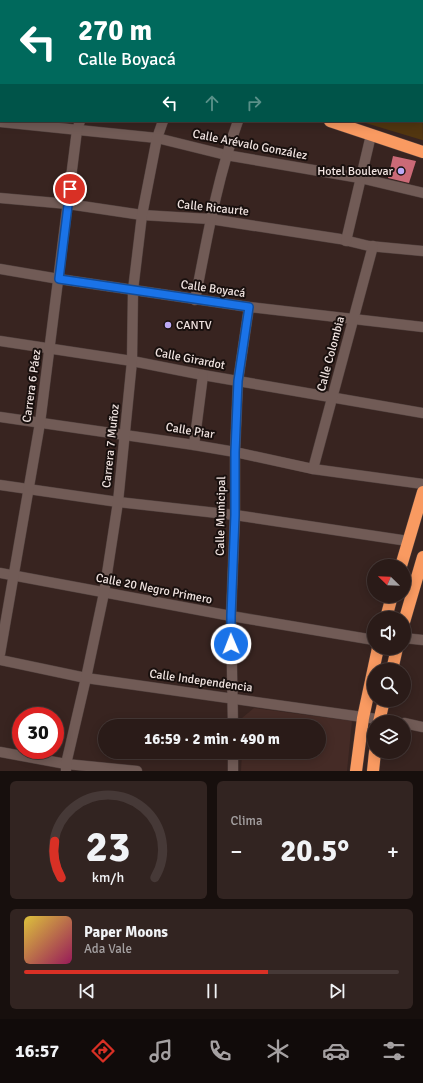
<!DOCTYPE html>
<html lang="es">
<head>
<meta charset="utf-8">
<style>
  :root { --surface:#2a1b18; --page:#322421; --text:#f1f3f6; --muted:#a5a1a2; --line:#463937; --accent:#d93025 }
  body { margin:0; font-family:Signika,sans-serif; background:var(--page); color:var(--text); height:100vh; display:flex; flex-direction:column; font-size:15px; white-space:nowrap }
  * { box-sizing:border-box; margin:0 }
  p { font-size:13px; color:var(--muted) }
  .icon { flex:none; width:22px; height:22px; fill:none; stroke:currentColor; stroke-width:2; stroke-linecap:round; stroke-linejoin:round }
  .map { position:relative; height:771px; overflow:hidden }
  .drawer { display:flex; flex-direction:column; gap:10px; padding:10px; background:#170f0d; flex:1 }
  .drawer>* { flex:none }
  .hud { position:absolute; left:0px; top:0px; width:423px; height:122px; box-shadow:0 2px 10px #0003,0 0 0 1px var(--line); background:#00695c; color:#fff; overflow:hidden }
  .needle { width:26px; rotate:293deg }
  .tools { position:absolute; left:367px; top:559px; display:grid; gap:8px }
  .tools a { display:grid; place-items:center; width:44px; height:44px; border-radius:50%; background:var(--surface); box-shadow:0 2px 10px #0003,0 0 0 1px var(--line); font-size:20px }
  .speed { position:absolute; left:12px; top:707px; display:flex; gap:8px; font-size:20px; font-weight:700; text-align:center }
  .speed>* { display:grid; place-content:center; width:52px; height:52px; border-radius:50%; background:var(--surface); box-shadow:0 2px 10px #0003,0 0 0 1px var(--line); line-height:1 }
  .speed .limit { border:6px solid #d22; background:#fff; color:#111 }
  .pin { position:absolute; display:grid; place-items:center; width:34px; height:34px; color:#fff; margin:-17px; border:2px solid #fff; border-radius:50%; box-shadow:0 1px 4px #0007 }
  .me { position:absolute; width:44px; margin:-22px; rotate:359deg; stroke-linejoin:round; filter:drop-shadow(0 0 3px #0008) }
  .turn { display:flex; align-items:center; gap:14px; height:84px; padding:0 12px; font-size:18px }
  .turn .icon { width:52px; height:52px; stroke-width:2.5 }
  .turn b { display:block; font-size:28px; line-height:34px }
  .lanes { display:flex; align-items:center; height:38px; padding:0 12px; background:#0003; justify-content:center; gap:20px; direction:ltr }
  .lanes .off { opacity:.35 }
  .big { font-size:30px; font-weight:700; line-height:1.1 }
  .drawer .tile { flex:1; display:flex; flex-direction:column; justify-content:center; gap:6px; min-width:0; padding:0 14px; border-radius:6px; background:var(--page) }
  .drawer .dial { align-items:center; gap:0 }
  .dial svg { height:104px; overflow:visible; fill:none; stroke:var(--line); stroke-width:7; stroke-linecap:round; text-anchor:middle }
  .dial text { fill:var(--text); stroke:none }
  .song { display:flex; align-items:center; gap:12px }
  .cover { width:48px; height:48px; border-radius:6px; background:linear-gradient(135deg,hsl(50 70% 55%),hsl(330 70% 35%)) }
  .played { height:4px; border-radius:2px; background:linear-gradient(90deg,var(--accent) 65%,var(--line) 65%) }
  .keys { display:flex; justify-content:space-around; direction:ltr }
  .heat { display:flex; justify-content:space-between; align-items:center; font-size:22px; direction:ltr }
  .drawer .tiles { flex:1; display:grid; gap:10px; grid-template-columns:1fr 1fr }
  .tile:last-child { grid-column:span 2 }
  .trip { position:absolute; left:98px; top:719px; width:228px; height:40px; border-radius:20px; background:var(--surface); box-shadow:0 2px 10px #0003,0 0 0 1px var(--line); font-weight:700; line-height:40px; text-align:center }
  .menu { display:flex; height:64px; justify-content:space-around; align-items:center; background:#110b0a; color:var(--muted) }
  .menu .icon { width:28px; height:28px }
  .menu .selected { color:var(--accent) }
  .menu b { font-size:18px; color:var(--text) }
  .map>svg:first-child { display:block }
  .built { fill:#452b26 }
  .green { fill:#523610 }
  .building { fill:#cb6a77 }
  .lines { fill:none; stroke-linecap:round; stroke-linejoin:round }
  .street-casing { stroke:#51413e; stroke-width:11 }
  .highway-casing { stroke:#51413e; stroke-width:13 }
  .street { stroke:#715b56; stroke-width:10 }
  .highway { stroke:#f99a61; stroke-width:12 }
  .route-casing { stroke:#114b97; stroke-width:10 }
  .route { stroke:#1a73e8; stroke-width:7 }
  .poi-dot { fill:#bda9f5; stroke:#19100e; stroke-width:1.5 }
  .labels { text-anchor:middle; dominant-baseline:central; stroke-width:4; stroke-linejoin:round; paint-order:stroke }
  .street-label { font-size:12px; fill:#f1e4e1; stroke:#19100e }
  .poi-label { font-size:12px; fill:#f1e4e1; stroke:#19100e; text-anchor:end }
</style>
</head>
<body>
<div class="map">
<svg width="423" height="771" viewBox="0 0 423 771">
  <rect width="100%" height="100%" fill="#382420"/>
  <path class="built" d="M254,708L352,721L347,771H241L242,752H319V726H242V718Z"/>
  <g class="green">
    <path d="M0,0H94L97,1H1V7Z"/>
    <path d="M422,93L423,140H422L359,121H422Z"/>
  </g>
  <path class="building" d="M393,156L416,161L409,183L388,178Z"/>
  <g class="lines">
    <defs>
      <g id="street">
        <path d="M199,1L200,0"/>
        <path d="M306,1V0"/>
        <path d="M413,1V0"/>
        <path d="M0,122L157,138L226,155L360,178L423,193"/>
        <path d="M0,198L68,204L142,215L210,219L340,239L369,246L423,251"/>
        <path d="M346,241L371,135"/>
        <path d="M0,269L59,279L249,307L423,327"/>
        <path d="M195,300C207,239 217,179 238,121"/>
        <path d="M0,341L132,361L203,375L423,413"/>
        <path d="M0,417L194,445L235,452L313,469L423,484"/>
        <path d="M194,445L203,375"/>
        <path d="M313,469L373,246"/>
        <path d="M0,485L118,502L235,515L408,541"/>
        <path d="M0,573L231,616L374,640"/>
        <path d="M404,638L423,640"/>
        <path d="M0,654L40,423L77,130L80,121"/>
        <path d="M0,660L86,678L398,722"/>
        <path d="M404,723L423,727"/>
        <path d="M233,726L231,616L235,515V452L238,381L249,307"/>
        <path d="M0,752L66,764L137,771"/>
        <path d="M233,752V771"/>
        <path d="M66,771V764L86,678L104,593L118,502L132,361L133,290L142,215L157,138L163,121"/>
      </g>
      <g id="highway">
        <path d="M105,0L109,1"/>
        <path d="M0,15H1"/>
        <path d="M422,87L423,88"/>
        <path d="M330,121L423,152"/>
        <path d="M401,566L423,492"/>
        <path d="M386,618L392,596"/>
        <path d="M404,622L423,557"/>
        <path d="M392,670L397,648"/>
        <path d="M379,722L384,700"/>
        <path d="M356,771L363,718L378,648"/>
        <path d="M373,771L375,752"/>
      </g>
    </defs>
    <use href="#street" class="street-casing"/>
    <use href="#highway" class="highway-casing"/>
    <use href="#street" class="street"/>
    <use href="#highway" class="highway"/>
  </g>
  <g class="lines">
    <defs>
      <path id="route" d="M70,189L59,279L249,307L238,381L235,452V515L231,616V644"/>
    </defs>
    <use href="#route" class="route-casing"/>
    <use href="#route" class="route"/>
  </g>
  <g class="poi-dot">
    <circle cx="401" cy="171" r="4"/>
    <circle cx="168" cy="325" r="4"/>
  </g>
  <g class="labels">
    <g class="street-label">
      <text transform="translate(250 145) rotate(11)">Calle Arévalo González</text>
      <text transform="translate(213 208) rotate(6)">Calle Ricaurte</text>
      <text transform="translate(213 289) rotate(8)">Calle Boyacá</text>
      <text transform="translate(331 354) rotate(-75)">Calle Colombia</text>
      <text transform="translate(190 359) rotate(11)">Calle Girardot</text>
      <text transform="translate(32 386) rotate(-82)">Carrera 6 Páez</text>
      <text transform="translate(190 431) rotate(9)">Calle Piar</text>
      <text transform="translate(111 446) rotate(-84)">Carrera 7 Muñoz</text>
      <text transform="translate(221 516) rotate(-89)">Calle Municipal</text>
      <text transform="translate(154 589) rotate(11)">Calle 20 Negro Primero</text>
      <text transform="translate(201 681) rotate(8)">Calle Independencia</text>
    </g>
    <g class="poi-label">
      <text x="393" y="171">Hotel Boulevar</text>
      <text x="176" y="325" text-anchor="start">CANTV</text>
    </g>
  </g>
</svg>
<div class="tools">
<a><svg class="needle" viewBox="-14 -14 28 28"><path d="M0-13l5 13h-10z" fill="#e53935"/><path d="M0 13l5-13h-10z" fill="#a5a1a2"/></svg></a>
<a><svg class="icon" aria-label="sound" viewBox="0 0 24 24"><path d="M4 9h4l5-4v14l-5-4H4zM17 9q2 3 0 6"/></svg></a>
<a><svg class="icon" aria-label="search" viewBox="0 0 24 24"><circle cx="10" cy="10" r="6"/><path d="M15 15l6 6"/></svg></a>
<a><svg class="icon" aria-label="layers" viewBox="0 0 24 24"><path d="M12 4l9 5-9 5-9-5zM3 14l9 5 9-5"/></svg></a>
</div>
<div class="speed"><div class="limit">30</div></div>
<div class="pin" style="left:70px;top:189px;background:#d93025"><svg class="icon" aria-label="arrive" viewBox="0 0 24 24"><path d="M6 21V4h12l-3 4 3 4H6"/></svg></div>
<svg class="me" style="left:231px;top:644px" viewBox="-20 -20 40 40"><circle r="17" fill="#1a73e8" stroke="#fff" stroke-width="3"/><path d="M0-11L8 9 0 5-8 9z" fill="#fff"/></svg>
<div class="trip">16:59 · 2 min · 490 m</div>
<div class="hud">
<div class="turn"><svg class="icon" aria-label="left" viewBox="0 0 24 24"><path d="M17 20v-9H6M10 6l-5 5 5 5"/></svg><div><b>270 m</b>Calle Boyacá</div></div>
<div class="lanes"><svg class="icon" aria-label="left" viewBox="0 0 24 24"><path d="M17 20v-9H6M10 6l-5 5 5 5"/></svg><svg class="icon off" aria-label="ahead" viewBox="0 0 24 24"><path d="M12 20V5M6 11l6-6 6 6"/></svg><svg class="icon off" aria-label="right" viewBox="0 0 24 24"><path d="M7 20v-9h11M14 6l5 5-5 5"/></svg></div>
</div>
</div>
<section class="drawer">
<div class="tiles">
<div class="tile dial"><svg viewBox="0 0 100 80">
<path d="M14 69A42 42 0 1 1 86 69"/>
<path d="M14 69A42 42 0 0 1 9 41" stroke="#d93025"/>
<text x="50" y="56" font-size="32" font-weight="700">23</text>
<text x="50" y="72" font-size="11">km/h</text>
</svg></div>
<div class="tile"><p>Clima</p>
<div class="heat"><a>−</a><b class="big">20.5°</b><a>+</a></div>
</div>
<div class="tile">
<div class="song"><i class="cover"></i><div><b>Paper Moons</b><p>Ada Vale</p></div></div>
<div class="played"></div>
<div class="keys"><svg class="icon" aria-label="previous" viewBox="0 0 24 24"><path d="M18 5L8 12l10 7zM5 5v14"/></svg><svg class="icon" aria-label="pause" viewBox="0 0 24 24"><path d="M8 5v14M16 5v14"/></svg><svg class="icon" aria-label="next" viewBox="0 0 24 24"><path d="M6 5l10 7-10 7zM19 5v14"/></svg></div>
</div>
</div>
</section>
<nav class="menu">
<b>16:57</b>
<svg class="icon selected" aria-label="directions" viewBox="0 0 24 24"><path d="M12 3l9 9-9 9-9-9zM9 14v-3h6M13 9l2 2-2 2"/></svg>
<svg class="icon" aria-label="music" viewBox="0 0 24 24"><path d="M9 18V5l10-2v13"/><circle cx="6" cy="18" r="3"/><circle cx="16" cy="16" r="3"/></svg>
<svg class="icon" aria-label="phone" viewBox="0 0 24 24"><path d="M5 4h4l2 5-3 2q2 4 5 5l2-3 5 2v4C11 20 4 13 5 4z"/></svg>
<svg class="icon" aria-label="climate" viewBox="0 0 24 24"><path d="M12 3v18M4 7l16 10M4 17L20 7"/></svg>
<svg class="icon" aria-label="car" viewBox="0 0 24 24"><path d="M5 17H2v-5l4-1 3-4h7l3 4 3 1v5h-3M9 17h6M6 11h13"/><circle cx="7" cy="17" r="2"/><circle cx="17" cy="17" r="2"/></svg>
<svg class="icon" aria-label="filters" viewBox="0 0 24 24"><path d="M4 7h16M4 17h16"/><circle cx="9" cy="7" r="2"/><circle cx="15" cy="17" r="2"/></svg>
</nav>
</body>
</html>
